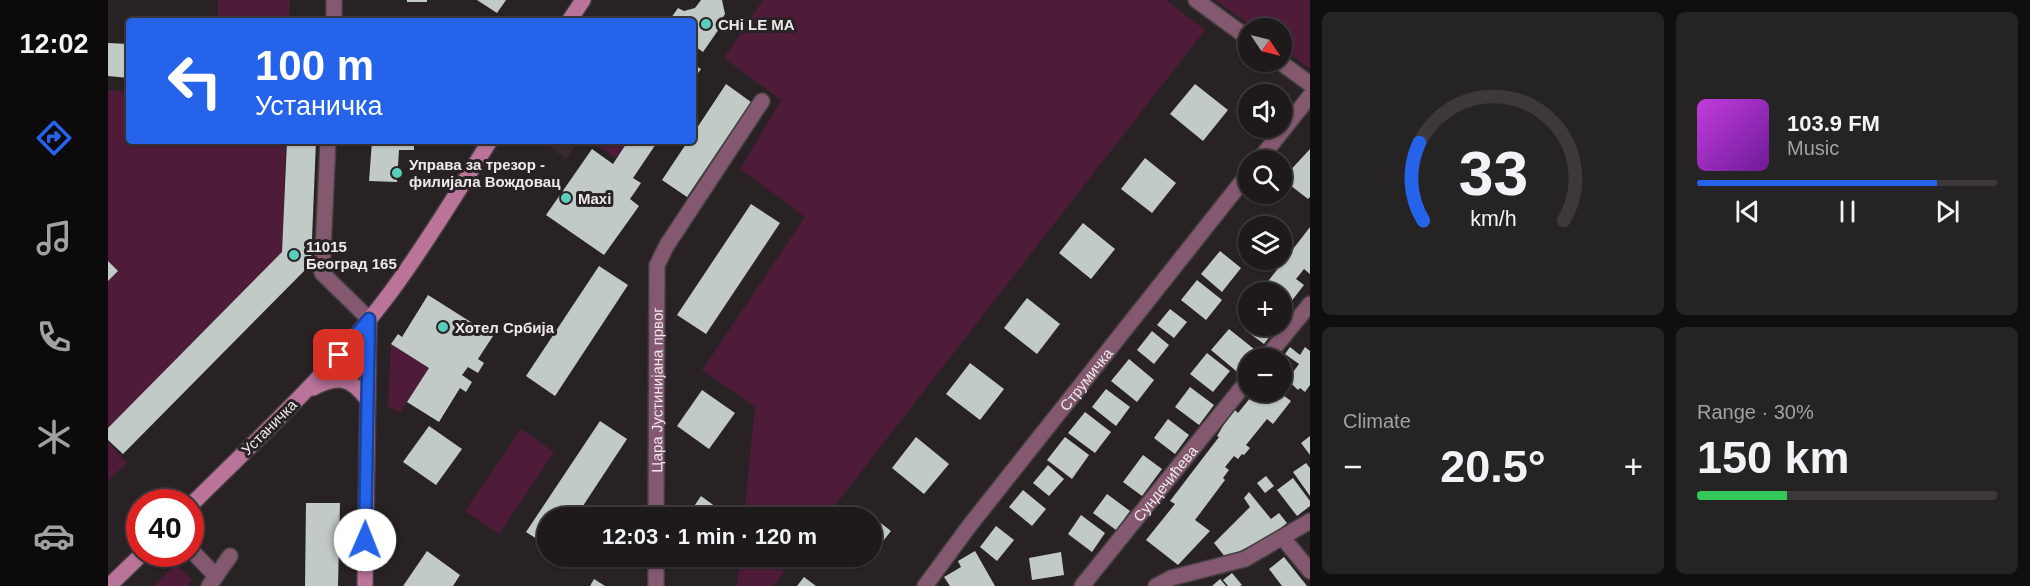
<!DOCTYPE html>
<html lang="en">
<head>
<meta charset="utf-8">
<style>
  :root { --surface:#1e1a1c; --page:#262325; --text:#f1f3f6; --muted:#a1a1a3; --line:#3c383b; --accent:#2563eb }
  body { margin:0; font-family:Helvetica,sans-serif; background:var(--page); color:var(--text); height:100vh; display:flex; flex-direction:column; font-size:22px; white-space:nowrap }
  * { box-sizing:border-box; margin:0 }
  p { font-size:20px; color:var(--muted) }
  .icon { flex:none; width:33px; height:33px; fill:none; stroke:currentColor; stroke-width:2; stroke-linecap:round; stroke-linejoin:round }
  .map { position:relative; flex:1; overflow:hidden }
  .sheet { display:flex; flex-direction:column; gap:12px; padding:12px; background:#100e0f; width:720px }
  .sheet>* { flex:none }
  .banner { position:absolute; left:18px; top:18px; width:570px; height:126px; border-radius:6px; box-shadow:0 2px 4px #0004,0 0 0 2px var(--line); background:#2563eb; color:#fff; overflow:hidden }
  .needle { width:39px; rotate:125deg }
  .tools { position:absolute; left:1130px; top:18px; display:grid; gap:12px }
  .tools a { display:grid; place-items:center; width:54px; height:54px; border-radius:50%; background:var(--surface); box-shadow:0 2px 4px #0004,0 0 0 2px var(--line); font-size:30px }
  .speed { position:absolute; left:18px; top:489px; display:flex; gap:12px; font-size:30px; font-weight:700; text-align:center }
  .speed>* { display:grid; place-content:center; width:78px; height:78px; border-radius:50%; background:var(--surface); box-shadow:0 2px 4px #0004,0 0 0 2px var(--line); line-height:1 }
  .speed .limit { border:9px solid #d22; background:#fff; color:#111 }
  .pin { position:absolute; display:grid; place-items:center; width:51px; height:51px; color:#fff; margin:-26px; border-radius:12px; box-shadow:0 3px 9px #0006 }
  .me { position:absolute; width:66px; margin:-33px; rotate:1deg; stroke-linejoin:round; filter:drop-shadow(0 0 4px #0008) }
  .turn { display:flex; align-items:center; gap:21px; height:126px; padding:0 30px; font-size:27px }
  .turn .icon { width:78px; height:78px; stroke-width:2.5 }
  .turn b { display:block; font-size:42px; line-height:51px }
  .big { font-size:45px; font-weight:700; line-height:1.1 }
  .sheet .card { flex:1; display:flex; flex-direction:column; justify-content:center; gap:9px; min-width:0; padding:0 21px; border-radius:9px; background:var(--page) }
  .sheet .dial { align-items:center; gap:0 }
  .dial svg { height:156px; overflow:visible; fill:none; stroke:var(--line); stroke-width:7; stroke-linecap:round; text-anchor:middle }
  .dial text { fill:var(--text); stroke:none }
  .song { display:flex; align-items:center; gap:18px }
  .cover { width:72px; height:72px; border-radius:9px; background:linear-gradient(135deg,hsl(290 70% 55%),hsl(280 70% 35%)) }
  .played { height:6px; border-radius:3px; background:linear-gradient(90deg,var(--accent) 80%,var(--line) 80%) }
  .keys { display:flex; justify-content:space-around; direction:ltr }
  .heat { display:flex; justify-content:space-between; align-items:center; font-size:33px; direction:ltr }
  .charge { height:9px; border-radius:4px; background:linear-gradient(90deg,#34c759 30%,var(--line) 0) }
  .sheet .tiles { flex:1; display:grid; gap:12px; grid-template-columns:repeat(2,1fr) }
  .trip { position:absolute; left:429px; top:507px; width:345px; height:60px; border-radius:30px; background:var(--surface); box-shadow:0 2px 4px #0004,0 0 0 2px var(--line); font-weight:700; line-height:60px; text-align:center }
  main { display:flex; flex:1; min-height:0 }
  .tabs { display:flex; flex-direction:column; width:108px; justify-content:space-around; align-items:center; background:#0c0a0b; color:var(--muted) }
  .tabs .icon { width:42px; height:42px }
  .tabs .on { color:var(--accent) }
  .tabs b { font-size:27px; color:var(--text) }
  .map>svg:first-child { display:block }
  .built { fill:#372b31 }
  .green { fill:#4e1c39 }
  .building { fill:#c2cac8 }
  .lines { fill:none; stroke-linecap:round; stroke-linejoin:round }
  .street-casing { stroke:#443e41; stroke-width:18 }
  .secondary-casing { stroke:#443e41; stroke-width:18 }
  .street { stroke:#84586e; stroke-width:15 }
  .secondary { stroke:#ba7499; stroke-width:15 }
  .route-casing { stroke:#184099; stroke-width:15 }
  .route { stroke:#2563eb; stroke-width:10 }
  .poi-dot { fill:#5bcebb; stroke:#282225; stroke-width:2 }
  .labels { text-anchor:middle; dominant-baseline:central; stroke-width:6; stroke-linejoin:round; paint-order:stroke }
  .poi-label { font-size:15px; font-weight:bold; fill:#ede9eb; stroke:#282225; text-anchor:start }
  .street-label { font-size:15px; fill:#ede9eb; stroke:#282225 }
</style>
</head>
<body>
<main>
<nav class="tabs">
<b>12:02</b>
<svg class="icon on" aria-label="directions" viewBox="0 0 24 24"><path d="M12 3l9 9-9 9-9-9zM9 14v-3h6M13 9l2 2-2 2"/></svg>
<svg class="icon" aria-label="music" viewBox="0 0 24 24"><path d="M9 18V5l10-2v13"/><circle cx="6" cy="18" r="3"/><circle cx="16" cy="16" r="3"/></svg>
<svg class="icon" aria-label="phone" viewBox="0 0 24 24"><path d="M5 4h4l2 5-3 2q2 4 5 5l2-3 5 2v4C11 20 4 13 5 4z"/></svg>
<svg class="icon" aria-label="climate" viewBox="0 0 24 24"><path d="M12 3v18M4 7l16 10M4 17L20 7"/></svg>
<svg class="icon" aria-label="car" viewBox="0 0 24 24"><path d="M5 17H2v-5l4-1 3-4h7l3 4 3 1v5h-3M9 17h6M6 11h13"/><circle cx="7" cy="17" r="2"/><circle cx="17" cy="17" r="2"/></svg>
</nav>
<div class="map">
<svg width="1202" height="586" viewBox="0 0 1202 586">
  <rect width="100%" height="100%" fill="#282225"/>
  <path class="built" d="M435,141H470L458,159Z"/>
  <g class="green">
    <path d="M110,0H182L181,21H110Z"/>
    <path d="M655,0H1058L1097,30L718,517H636L647,407L594,370L697,217L632,169L673,100L616,58Z"/>
    <path d="M1107,0H1202V69L1173,48V28H1146Z"/>
    <path d="M0,90L21,92V141H178L174,252L0,428Z"/>
    <path d="M483,141H520L508,158Z"/>
    <path d="M283,344L321,368L292,413L280,406Z"/>
    <path d="M413,429L446,452L391,534L357,511Z"/>
    <path d="M0,441L19,463L0,481Z"/>
    <path d="M632,557V556L688,557L665,586H629Z"/>
    <path d="M68,564L84,580L80,586H46Z"/>
  </g>
  <g class="building">
    <rect x="299" y="0" width="20" height="2"/>
    <path d="M369,0H398L389,13Z"/>
    <path d="M593,0H614L617,14L609,27L611,29L595,52L585,45V21H568L563,18L570,8L576,11L587,8Z"/>
    <path d="M0,43L21,44V78L0,76Z"/>
    <path d="M585,64L593,69L585,80Z"/>
    <path d="M618,84L643,102L579,197L554,180L580,141H585V134Z"/>
    <path d="M1087,84L1120,110L1095,141L1062,114Z"/>
    <path d="M179,141H208L203,264L15,454L0,440V428L174,252Z"/>
    <path d="M264,141H306V150H291L289,182L261,181Z"/>
    <path d="M520,141H550L525,178L533,183L522,199L531,206L496,255L438,215L484,149L505,164Z"/>
    <path d="M1202,149V197L1200,199L1178,182L1181,177L1178,175Z"/>
    <path d="M1037,158L1068,183L1044,213L1013,189Z"/>
    <path d="M643,204L672,223L598,334L569,315Z"/>
    <path d="M975,223L1007,249L983,279L951,253Z"/>
    <path d="M1202,227V274L1196,269L1188,279L1196,285L1182,303L1173,296V292L1158,284Z"/>
    <path d="M1112,251L1133,268L1114,292L1093,274Z"/>
    <path d="M0,261L10,271L0,281Z"/>
    <path d="M491,266L520,285L447,396L418,376Z"/>
    <path d="M1089,280L1114,300L1098,320L1073,300Z"/>
    <path d="M320,295L385,336L370,359L376,363L370,373L360,367L354,375L364,382L358,392L352,388L331,422L299,402L321,368L283,344L290,334L294,337Z"/>
    <path d="M919,298L952,324L929,354L896,328Z"/>
    <path d="M1062,309L1079,322L1066,338L1049,325Z"/>
    <path d="M1141,326H1167L1169,327L1156,344L1137,330Z"/>
    <path d="M1121,329L1151,353L1146,358H1140V366L1133,375L1103,350Z"/>
    <path d="M1044,331L1061,345L1046,364L1029,350Z"/>
    <path d="M1182,347L1192,355L1197,347L1202,351V385L1197,392L1192,388L1190,390L1173,374L1179,367L1185,372L1191,364L1177,354Z"/>
    <path d="M1099,353L1122,371L1105,392L1082,374Z"/>
    <path d="M1021,359L1046,380L1029,402L1003,381Z"/>
    <path d="M862,363L896,389L872,420L838,394Z"/>
    <path d="M1082,387L1106,405L1091,425L1067,407Z"/>
    <path d="M998,389L1022,407L1008,426L984,407Z"/>
    <path d="M594,390L627,413L601,449L569,426Z"/>
    <path d="M1147,392H1171L1183,401L1165,424L1159,419L1138,445L1142,448L1136,455L1134,454L1130,459L1126,456L1117,467L1121,470L1115,478L1117,480L1087,520L1102,531L1070,565L1038,540L1067,504L1062,501L1111,437L1109,436L1115,426L1127,410L1130,413Z"/>
    <path d="M977,412L1003,432L987,453L960,433Z"/>
    <path d="M1060,419L1081,435L1067,454L1046,438Z"/>
    <path d="M492,421L519,439L467,518H440V546L418,532Z"/>
    <path d="M321,426L354,449L328,485L295,462Z"/>
    <path d="M1202,436V455L1193,443Z"/>
    <path d="M808,437L841,464L816,494L784,468Z"/>
    <path d="M957,437L981,455L964,479L939,460Z"/>
    <path d="M1035,455L1054,469L1034,496L1015,482Z"/>
    <path d="M1198,463L1202,468V496L1185,472Z"/>
    <path d="M940,465L956,479L941,496L925,483Z"/>
    <path d="M1158,476L1166,486L1157,493L1149,483Z"/>
    <path d="M1185,478L1202,501V506L1189,516L1169,490Z"/>
    <path d="M915,490L938,509L924,526L901,507Z"/>
    <path d="M1141,492L1163,519L1171,513L1179,523L1164,535L1118,558L1106,543L1142,507L1136,498Z"/>
    <path d="M999,494L1022,511L1008,530L985,513Z"/>
    <path d="M593,496L623,518H578Z"/>
    <path d="M198,503H232L230,586H197Z"/>
    <path d="M751,506L783,531L764,555V518H741Z"/>
    <path d="M973,515L997,533L984,552L960,534Z"/>
    <path d="M888,526L906,540L889,561L872,547Z"/>
    <path d="M319,551L352,575L345,586H295Z"/>
    <path d="M867,551L887,586H842L836,577L853,567L850,561Z"/>
    <path d="M953,552L956,575L924,580L921,558Z"/>
    <path d="M1176,557L1199,586H1174L1161,569Z"/>
    <path d="M1124,573L1134,585L1132,586H1120L1115,580Z"/>
    <path d="M696,577L708,586H689Z"/>
    <path d="M486,579L497,586H482Z"/>
    <path d="M1112,579L1118,586H1104Z"/>
  </g>
  <g class="lines">
    <defs>
      <g id="street">
        <path d="M1088,0L1140,38"/>
        <path d="M226,21V0"/>
        <path d="M1172,62L1202,84"/>
        <path d="M220,141L214,273L261,319"/>
        <path d="M1151,160L1202,96"/>
        <path d="M1158,358L1202,304"/>
        <path id="s1" d="M548,518L549,265L559,245L654,101"/>
        <path d="M1175,538L1202,571"/>
        <path d="M82,549L108,576"/>
        <path d="M548,556V586"/>
        <path d="M101,586L122,556"/>
        <path id="s2" d="M817,586L862,525L1140,174"/>
        <path id="s3" d="M974,586L1140,380"/>
        <path d="M1048,586L1063,578L1137,559L1202,521"/>
      </g>
      <g id="secondary">
        <path d="M461,21L475,0"/>
        <path d="M205,388C230,375 242,377 259,399"/>
        <path d="M82,506C151,437 224,371 282,293C318,245 349,192 382,141"/>
        <path d="M1,586L34,554"/>
        <path d="M257,586L261,319"/>
      </g>
    </defs>
    <use href="#street" class="street-casing"/>
    <use href="#secondary" class="secondary-casing"/>
    <use href="#street" class="street"/>
    <use href="#secondary" class="secondary"/>
  </g>
  <g class="lines">
    <defs>
      <path id="route" d="M231,355L261,319L257,540"/>
    </defs>
    <use href="#route" class="route-casing"/>
    <use href="#route" class="route"/>
  </g>
  <g class="poi-dot">
    <circle cx="598" cy="24" r="6"/>
    <circle cx="289" cy="173" r="6"/>
    <circle cx="458" cy="198" r="6"/>
    <circle cx="186" cy="255" r="6"/>
    <circle cx="335" cy="327" r="6"/>
  </g>
  <g class="labels">
    <g class="poi-label">
      <text x="610" y="24">CHi LE MA</text>
      <text x="301" y="164">Управа за трезор -<tspan x="301" dy="17">филијала Вождовац</tspan></text>
      <text x="470" y="198">Maxi</text>
      <text x="198" y="246">11015<tspan x="198" dy="17">Београд 165</tspan></text>
      <text x="347" y="327">Хотел Србија</text>
    </g>
    <g class="street-label">
      <text stroke="none"><textPath href="#s2" startOffset="262">Струмичка</textPath></text>
      <text stroke="none"><textPath href="#s1" startOffset="128">Цара Јустинијана првог</textPath></text>
      <text transform="translate(161 427) rotate(-45)">Устаничка</text>
      <text stroke="none"><textPath href="#s3" startOffset="132">Сундечићева</textPath></text>
    </g>
  </g>
</svg>
<div class="tools">
<a><svg class="needle" viewBox="-14 -14 28 28"><path d="M0-13l5 13h-10z" fill="#e53935"/><path d="M0 13l5-13h-10z" fill="#a1a1a3"/></svg></a>
<a><svg class="icon" aria-label="sound" viewBox="0 0 24 24"><path d="M4 9h4l5-4v14l-5-4H4zM17 9q2 3 0 6"/></svg></a>
<a><svg class="icon" aria-label="search" viewBox="0 0 24 24"><circle cx="10" cy="10" r="6"/><path d="M15 15l6 6"/></svg></a>
<a><svg class="icon" aria-label="layers" viewBox="0 0 24 24"><path d="M12 4l9 5-9 5-9-5zM3 14l9 5 9-5"/></svg></a>
<a>+</a>
<a>−</a>
</div>
<div class="speed"><div class="limit">40</div></div>
<div class="pin" style="left:231px;top:355px;background:#d93025"><svg class="icon" aria-label="arrive" viewBox="0 0 24 24"><path d="M6 21V4h12l-3 4 3 4H6"/></svg></div>
<svg class="me" style="left:257px;top:540px" viewBox="-20 -20 40 40"><circle r="19" fill="#fff"/><path d="M0-13L10 11 0 6-10 11z" fill="#2563eb"/></svg>
<div class="trip">12:03 · 1 min · 120 m</div>
<div class="banner">
<div class="turn"><svg class="icon" aria-label="left" viewBox="0 0 24 24"><path d="M17 20v-9H6M10 6l-5 5 5 5"/></svg><div><b>100 m</b>Устаничка</div></div>
</div>
</div>
<section class="sheet">
<div class="tiles">
<div class="card dial"><svg viewBox="0 0 100 80">
<path d="M14 69A42 42 0 1 1 86 69"/>
<path d="M14 69A42 42 0 0 1 12 29" stroke="#2563eb"/>
<text x="50" y="56" font-size="32" font-weight="700">33</text>
<text x="50" y="72" font-size="11">km/h</text>
</svg></div>
<div class="card">
<div class="song"><i class="cover"></i><div><b>103.9 FM</b><p>Music</p></div></div>
<div class="played"></div>
<div class="keys"><svg class="icon" aria-label="previous" viewBox="0 0 24 24"><path d="M18 5L8 12l10 7zM5 5v14"/></svg><svg class="icon" aria-label="pause" viewBox="0 0 24 24"><path d="M8 5v14M16 5v14"/></svg><svg class="icon" aria-label="next" viewBox="0 0 24 24"><path d="M6 5l10 7-10 7zM19 5v14"/></svg></div>
</div>
<div class="card"><p>Climate</p>
<div class="heat"><a>−</a><b class="big">20.5°</b><a>+</a></div>
</div>
<div class="card"><p>Range · 30%</p><b class="big">150 km</b><div class="charge"></div></div>
</div>
</section>
</main>
</body>
</html>
